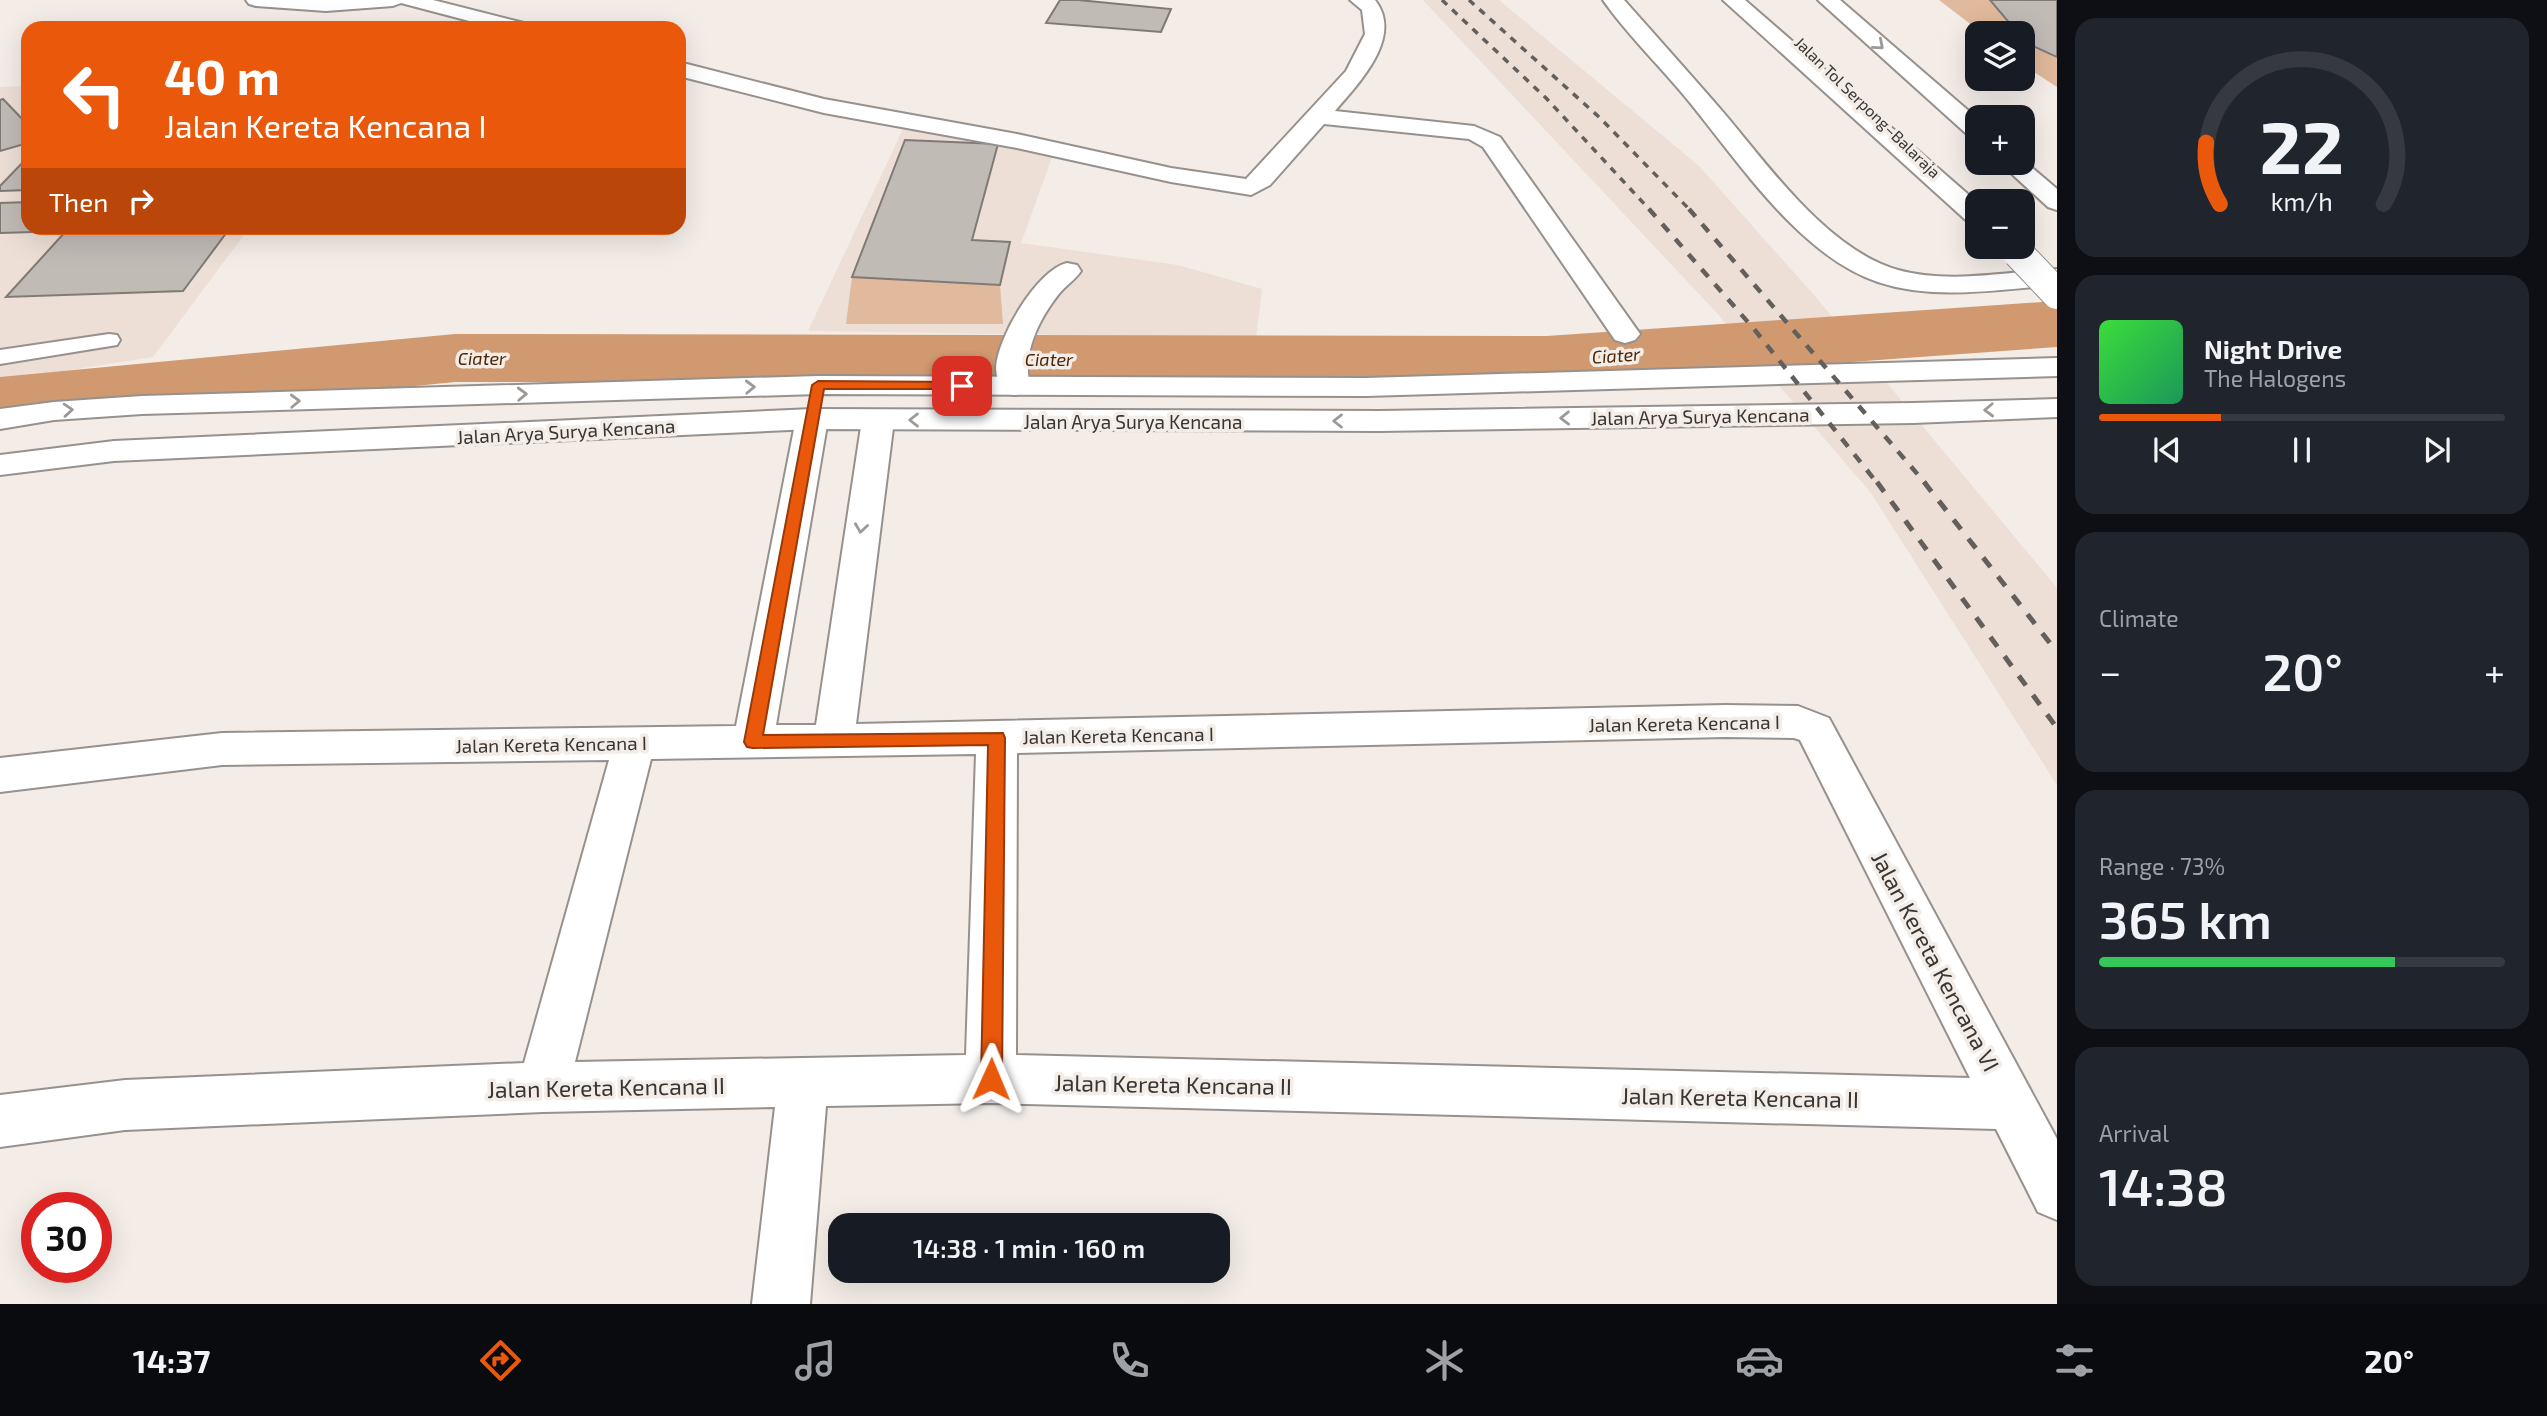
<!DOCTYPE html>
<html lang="en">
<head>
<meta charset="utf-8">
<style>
  :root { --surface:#171b24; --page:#20242c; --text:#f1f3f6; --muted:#9ea1a6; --line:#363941; --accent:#ea580c }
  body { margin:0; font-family:"Exo 2",sans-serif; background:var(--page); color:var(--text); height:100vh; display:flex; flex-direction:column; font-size:26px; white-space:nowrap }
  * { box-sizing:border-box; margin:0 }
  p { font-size:23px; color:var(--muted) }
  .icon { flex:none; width:38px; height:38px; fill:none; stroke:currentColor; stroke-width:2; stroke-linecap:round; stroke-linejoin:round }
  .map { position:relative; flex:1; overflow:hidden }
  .panel { display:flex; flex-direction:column; gap:18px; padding:18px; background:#0d0f14; width:490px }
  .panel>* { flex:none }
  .guide { position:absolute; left:21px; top:21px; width:665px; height:214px; border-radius:21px; box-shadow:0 7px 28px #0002; background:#ea580c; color:#fff; overflow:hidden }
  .buttons { position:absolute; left:1965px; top:21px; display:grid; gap:14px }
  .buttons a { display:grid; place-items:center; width:70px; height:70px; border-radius:14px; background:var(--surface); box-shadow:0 7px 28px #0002; font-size:35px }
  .speed { position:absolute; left:21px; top:1192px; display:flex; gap:14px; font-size:35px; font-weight:700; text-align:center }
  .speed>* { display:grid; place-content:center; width:91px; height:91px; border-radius:50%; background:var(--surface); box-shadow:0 7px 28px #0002; line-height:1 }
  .speed .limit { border:10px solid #d22; background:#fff; color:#111 }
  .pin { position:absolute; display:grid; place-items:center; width:60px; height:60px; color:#fff; margin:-30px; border-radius:14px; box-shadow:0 4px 10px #0006 }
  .me { position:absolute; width:77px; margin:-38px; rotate:1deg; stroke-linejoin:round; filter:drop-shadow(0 0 5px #0008) }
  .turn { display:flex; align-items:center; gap:24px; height:147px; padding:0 28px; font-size:32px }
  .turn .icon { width:91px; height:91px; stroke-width:2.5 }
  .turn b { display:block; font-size:49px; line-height:60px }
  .then { display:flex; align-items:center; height:66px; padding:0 28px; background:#0003; gap:14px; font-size:26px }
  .big { font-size:52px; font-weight:600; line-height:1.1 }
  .panel .card { flex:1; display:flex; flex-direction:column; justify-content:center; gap:10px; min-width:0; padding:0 24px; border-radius:21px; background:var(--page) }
  .panel .dial { align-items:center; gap:0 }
  .dial svg { height:182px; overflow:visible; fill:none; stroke:var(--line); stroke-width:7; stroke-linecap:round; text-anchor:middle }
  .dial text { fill:var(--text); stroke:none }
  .song { display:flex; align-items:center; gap:21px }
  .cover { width:84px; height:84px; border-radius:10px; background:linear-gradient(135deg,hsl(120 70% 55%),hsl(150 70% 35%)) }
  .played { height:7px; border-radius:4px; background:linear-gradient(90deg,var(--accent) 30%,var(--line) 30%) }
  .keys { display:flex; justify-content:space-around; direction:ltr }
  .heat { display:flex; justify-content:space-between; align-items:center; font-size:38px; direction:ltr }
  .charge { height:10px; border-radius:5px; background:linear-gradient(90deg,#34c759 73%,var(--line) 0) }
  .trip { position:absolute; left:828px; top:1213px; width:402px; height:70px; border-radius:21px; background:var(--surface); box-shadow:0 7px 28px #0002; font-weight:600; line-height:70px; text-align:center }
  .tabs { display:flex; height:112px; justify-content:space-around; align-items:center; background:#090b0e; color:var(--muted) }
  .tabs .icon { width:49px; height:49px }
  .tabs .selected { color:var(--accent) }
  .tabs b { font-size:32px; color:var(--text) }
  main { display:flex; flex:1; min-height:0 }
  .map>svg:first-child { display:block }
  .built { fill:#eddfd6 }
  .green { fill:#e1b99c }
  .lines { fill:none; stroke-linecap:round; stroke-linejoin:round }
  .river { fill:#d09970; fill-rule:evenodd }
  .building { fill:#c1bbb6; stroke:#807a76; stroke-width:2 }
  .lane-casing { stroke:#97918d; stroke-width:4 }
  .street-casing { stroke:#97918d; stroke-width:4 }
  .secondary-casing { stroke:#97918d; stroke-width:4 }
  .highway-casing { stroke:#97918d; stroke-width:4 }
  .lane { fill:#fff; fill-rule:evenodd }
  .street { fill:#fff; fill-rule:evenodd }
  .secondary { fill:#fff; fill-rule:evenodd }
  .highway { fill:#fff; fill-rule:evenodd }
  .rail-far2 { stroke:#635f5c; stroke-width:3.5; stroke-dasharray:7 7; stroke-linecap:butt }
  .rail-far1 { stroke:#635f5c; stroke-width:4.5; stroke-dasharray:10 10; stroke-linecap:butt }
  .rail { stroke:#635f5c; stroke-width:5; stroke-dasharray:12 12; stroke-linecap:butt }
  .highway-bridge-casing { stroke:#97918d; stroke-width:32; stroke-linecap:butt }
  .highway-bridge { stroke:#fff; stroke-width:30 }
  .oneway { stroke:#9c9a99 }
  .route { fill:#ea580c; stroke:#983908; stroke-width:2 }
  .labels { text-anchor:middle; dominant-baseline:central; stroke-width:7; stroke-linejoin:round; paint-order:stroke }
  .far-street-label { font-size:16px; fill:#383533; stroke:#f3ece7 }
  .far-water-label { font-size:18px; font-style:italic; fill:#4b2706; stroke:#f3ece7 }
  .street-label { font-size:19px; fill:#383533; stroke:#f3ece7 }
  .near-street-label { font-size:23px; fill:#383533; stroke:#f3ece7 }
</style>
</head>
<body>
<main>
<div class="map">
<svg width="2057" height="1304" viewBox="0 0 2057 1304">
  <rect width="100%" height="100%" fill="#f3ece7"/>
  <g class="built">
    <path d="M1423,0H1499L1699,166L1814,295L2057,588V785L1871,493L1715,311Z"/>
    <path d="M28,86V228H249L153,357L0,381V87Z"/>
    <path d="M904,127L1054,152L1021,243L1178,265L1262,289L1256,338L808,331Z"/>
  </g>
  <g class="green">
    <path d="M1939,0H2057V87L2023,65V33H1982Z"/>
    <path d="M852,277L1000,285L1003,324H846Z"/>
  </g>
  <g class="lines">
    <path class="river" d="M2057,301V347L1547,384L455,382L0,427V377L455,334L1547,336Z"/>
  </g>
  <g class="building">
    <path d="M1060,0H1078L1171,9L1161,32L1046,23Z"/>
    <path d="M1990,0H2057V57L2035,47L2012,26Z"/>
    <path d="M3,99L28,125V143L0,151V100Z"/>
    <path d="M905,140L998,144L972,240L1010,242L1000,285L852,277Z"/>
    <path d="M28,157V190L0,191V186Z"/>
    <path d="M28,202V228H230L183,291L6,297L66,231L0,233V203Z"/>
  </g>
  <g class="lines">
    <defs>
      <path id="lane" d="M109,334L117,335L120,340L117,345L0,364V350Z"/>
      <g id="street">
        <path d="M246,0H433L528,24L531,28H496L401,3L393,6L326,11L256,6L249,4Z"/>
        <path d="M1350,0H1375C1404,37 1359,83 1335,111L1474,126L1500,137L1640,334L1635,340L1625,343L1615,340L1483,147L1469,139L1324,124L1270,185L1251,195L1171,182L1017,148L824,113L679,76V62L824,99L1017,134L1171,168L1246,179L1346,71L1365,34L1362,10Z"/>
        <path d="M1603,0H1624C1657,37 1690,74 1723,112C1768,165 1827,250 1898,270C1948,284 2006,272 2057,269V285C1999,289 1935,301 1878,282C1797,255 1735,156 1682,93C1656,62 1626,33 1603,0Z"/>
        <path d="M1067,263L1077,265L1081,271C1075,280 1065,286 1058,295C1038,321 1022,354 1030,386L1026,393L1015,395L1004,393C999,385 996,376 996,367C998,337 1037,270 1067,263Z"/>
        <path d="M812,409L823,412L828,419L776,725H816L862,420L867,413L878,410L889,413L894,420L856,724L1725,705L1798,706L1829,718L2057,1139V1220L2038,1212L1996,1129L991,1103L826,1106L810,1304H752L775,1107L543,1112L125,1130L0,1147V1095L125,1080L524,1063L609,760L222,765L0,792V758L222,733L736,726L796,419L801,412ZM1725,737L1794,738L1800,740L1970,1078L1016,1055L1017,753ZM976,754L966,1055L575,1062L651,759Z"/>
      </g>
      <g id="secondary">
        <path d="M2057,358V376L1366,396L818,394L142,414L54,420L0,429V409L54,402L142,396L818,376L1366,378Z"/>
        <path d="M2057,399V417L1913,423L1379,431L812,429L114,461L0,475V455L114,441L812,409L1379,411L1913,403Z"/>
      </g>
      <g id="highway">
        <path d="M1723,0H1745L1978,203V225L1969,223Z"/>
        <path d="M1818,0H1840L1978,119V139L1970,137Z"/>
        <path d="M2023,160L2057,189V210L2048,207L2000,163H2023Z"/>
      </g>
    </defs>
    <use href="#lane" class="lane-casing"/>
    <use href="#street" class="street-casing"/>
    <use href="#secondary" class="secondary-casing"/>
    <use href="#highway" class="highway-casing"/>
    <use href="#lane" class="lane"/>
    <use href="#street" class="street"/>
    <use href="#secondary" class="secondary"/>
    <use href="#highway" class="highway"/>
    <g class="rail-far2">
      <path d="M1442,0L1546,98L1650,210"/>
      <path d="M1469,0L1599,117L1690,210"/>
    </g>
    <g class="rail-far1">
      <path d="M1649,209L1754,329L1878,484"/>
      <path d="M1689,209L1926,484"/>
    </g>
    <g class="rail">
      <path d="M1877,482L2057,728"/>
      <path d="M1924,482L2057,652"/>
    </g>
    <defs>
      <path id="highway-bridge" d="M2018,253L2057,294"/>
    </defs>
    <use href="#highway-bridge" class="highway-bridge-casing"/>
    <use href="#highway-bridge" class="highway-bridge"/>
  </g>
  <defs><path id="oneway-chevron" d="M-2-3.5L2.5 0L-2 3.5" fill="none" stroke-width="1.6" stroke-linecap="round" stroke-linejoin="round" transform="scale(1.75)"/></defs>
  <g class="oneway">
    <use href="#oneway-chevron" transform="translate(1879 45) rotate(41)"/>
    <use href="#oneway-chevron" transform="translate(750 387) rotate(-2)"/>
    <use href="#oneway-chevron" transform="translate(522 394) rotate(-2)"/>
    <use href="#oneway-chevron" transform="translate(295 401) rotate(-2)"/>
    <use href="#oneway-chevron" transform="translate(68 410) rotate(-4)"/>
    <use href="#oneway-chevron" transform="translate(1989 410) rotate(178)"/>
    <use href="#oneway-chevron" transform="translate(1565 418) rotate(179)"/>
    <use href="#oneway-chevron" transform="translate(914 420) rotate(-180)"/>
    <use href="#oneway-chevron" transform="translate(1338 421) rotate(-180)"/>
    <use href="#oneway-chevron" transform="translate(861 528) rotate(98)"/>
  </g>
  <path class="route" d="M818,381L962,382L969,386L962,389H824L763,735L1003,733L1005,738L1002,1079L998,1087L991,1090L984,1087L981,1079L988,745L753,748L747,747L744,742L812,385Z"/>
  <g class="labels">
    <g class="far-street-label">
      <text transform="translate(1868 107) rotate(44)">Jalan Tol Serpong–Balaraja</text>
    </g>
    <g class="far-water-label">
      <text transform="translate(1616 355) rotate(-4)">Ciater</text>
      <text x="482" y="358">Ciater</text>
      <text x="1049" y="359">Ciater</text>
    </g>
    <g class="street-label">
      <text transform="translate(1700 416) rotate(-1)">Jalan Arya Surya Kencana</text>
      <text x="1133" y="421">Jalan Arya Surya Kencana</text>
      <text transform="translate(566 431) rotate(-3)">Jalan Arya Surya Kencana</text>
      <text transform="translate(1684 723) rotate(-1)">Jalan Kereta Kencana I</text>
      <text transform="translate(1118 735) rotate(-1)">Jalan Kereta Kencana I</text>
      <text transform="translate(551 744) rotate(-1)">Jalan Kereta Kencana I</text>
    </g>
    <g class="near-street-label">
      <text transform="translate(1936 961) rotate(62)">Jalan Kereta Kencana VI</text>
      <text transform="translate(1173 1084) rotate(1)">Jalan Kereta Kencana II</text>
      <text transform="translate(606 1087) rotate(-1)">Jalan Kereta Kencana II</text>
      <text transform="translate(1740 1097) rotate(1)">Jalan Kereta Kencana II</text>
    </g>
  </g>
</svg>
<div class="buttons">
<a><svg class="icon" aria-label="layers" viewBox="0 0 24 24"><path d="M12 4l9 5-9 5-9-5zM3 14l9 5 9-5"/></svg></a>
<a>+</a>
<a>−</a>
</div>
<div class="speed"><div class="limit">30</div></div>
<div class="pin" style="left:962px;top:386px;background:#d93025"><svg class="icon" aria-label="arrive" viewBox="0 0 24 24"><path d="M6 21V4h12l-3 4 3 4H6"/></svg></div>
<svg class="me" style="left:991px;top:1079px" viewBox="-20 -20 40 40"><path d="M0-17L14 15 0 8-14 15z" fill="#ea580c" stroke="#fff" stroke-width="4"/></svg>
<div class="trip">14:38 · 1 min · 160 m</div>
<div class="guide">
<div class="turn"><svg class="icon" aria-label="left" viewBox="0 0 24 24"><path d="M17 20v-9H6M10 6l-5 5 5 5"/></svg><div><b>40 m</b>Jalan Kereta Kencana I</div></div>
<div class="then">Then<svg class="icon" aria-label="right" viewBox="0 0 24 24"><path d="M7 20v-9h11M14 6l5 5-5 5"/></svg></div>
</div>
</div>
<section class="panel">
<div class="card dial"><svg viewBox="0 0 100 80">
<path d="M14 69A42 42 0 1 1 86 69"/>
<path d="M14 69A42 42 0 0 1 8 42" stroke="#ea580c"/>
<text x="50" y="56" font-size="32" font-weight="700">22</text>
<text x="50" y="72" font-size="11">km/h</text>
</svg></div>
<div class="card">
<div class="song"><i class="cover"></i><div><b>Night Drive</b><p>The Halogens</p></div></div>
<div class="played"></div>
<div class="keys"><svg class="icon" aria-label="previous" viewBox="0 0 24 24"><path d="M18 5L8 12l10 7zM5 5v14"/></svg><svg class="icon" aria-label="pause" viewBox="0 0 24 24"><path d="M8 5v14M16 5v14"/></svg><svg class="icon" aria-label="next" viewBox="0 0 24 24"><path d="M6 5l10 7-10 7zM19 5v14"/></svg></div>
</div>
<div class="card"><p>Climate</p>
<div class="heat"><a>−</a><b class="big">20°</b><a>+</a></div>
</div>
<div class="card"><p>Range · 73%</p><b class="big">365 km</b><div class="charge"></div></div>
<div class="card"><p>Arrival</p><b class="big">14:38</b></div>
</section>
</main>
<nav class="tabs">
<b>14:37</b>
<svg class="icon selected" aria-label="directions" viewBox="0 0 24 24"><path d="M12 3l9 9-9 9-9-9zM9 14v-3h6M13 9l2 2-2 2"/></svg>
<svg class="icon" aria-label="music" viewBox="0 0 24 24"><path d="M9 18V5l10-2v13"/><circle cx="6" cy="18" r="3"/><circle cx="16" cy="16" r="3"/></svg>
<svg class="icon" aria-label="phone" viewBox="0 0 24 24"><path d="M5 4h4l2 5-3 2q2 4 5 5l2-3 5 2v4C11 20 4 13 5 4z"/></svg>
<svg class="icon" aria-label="climate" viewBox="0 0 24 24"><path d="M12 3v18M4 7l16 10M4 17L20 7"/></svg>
<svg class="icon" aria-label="car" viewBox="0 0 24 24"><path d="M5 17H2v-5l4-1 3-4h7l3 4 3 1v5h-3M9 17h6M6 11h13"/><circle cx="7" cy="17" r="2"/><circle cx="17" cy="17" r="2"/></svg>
<svg class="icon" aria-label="filters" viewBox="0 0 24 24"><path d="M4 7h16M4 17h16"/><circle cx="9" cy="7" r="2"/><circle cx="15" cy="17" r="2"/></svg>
<b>20°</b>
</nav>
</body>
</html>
